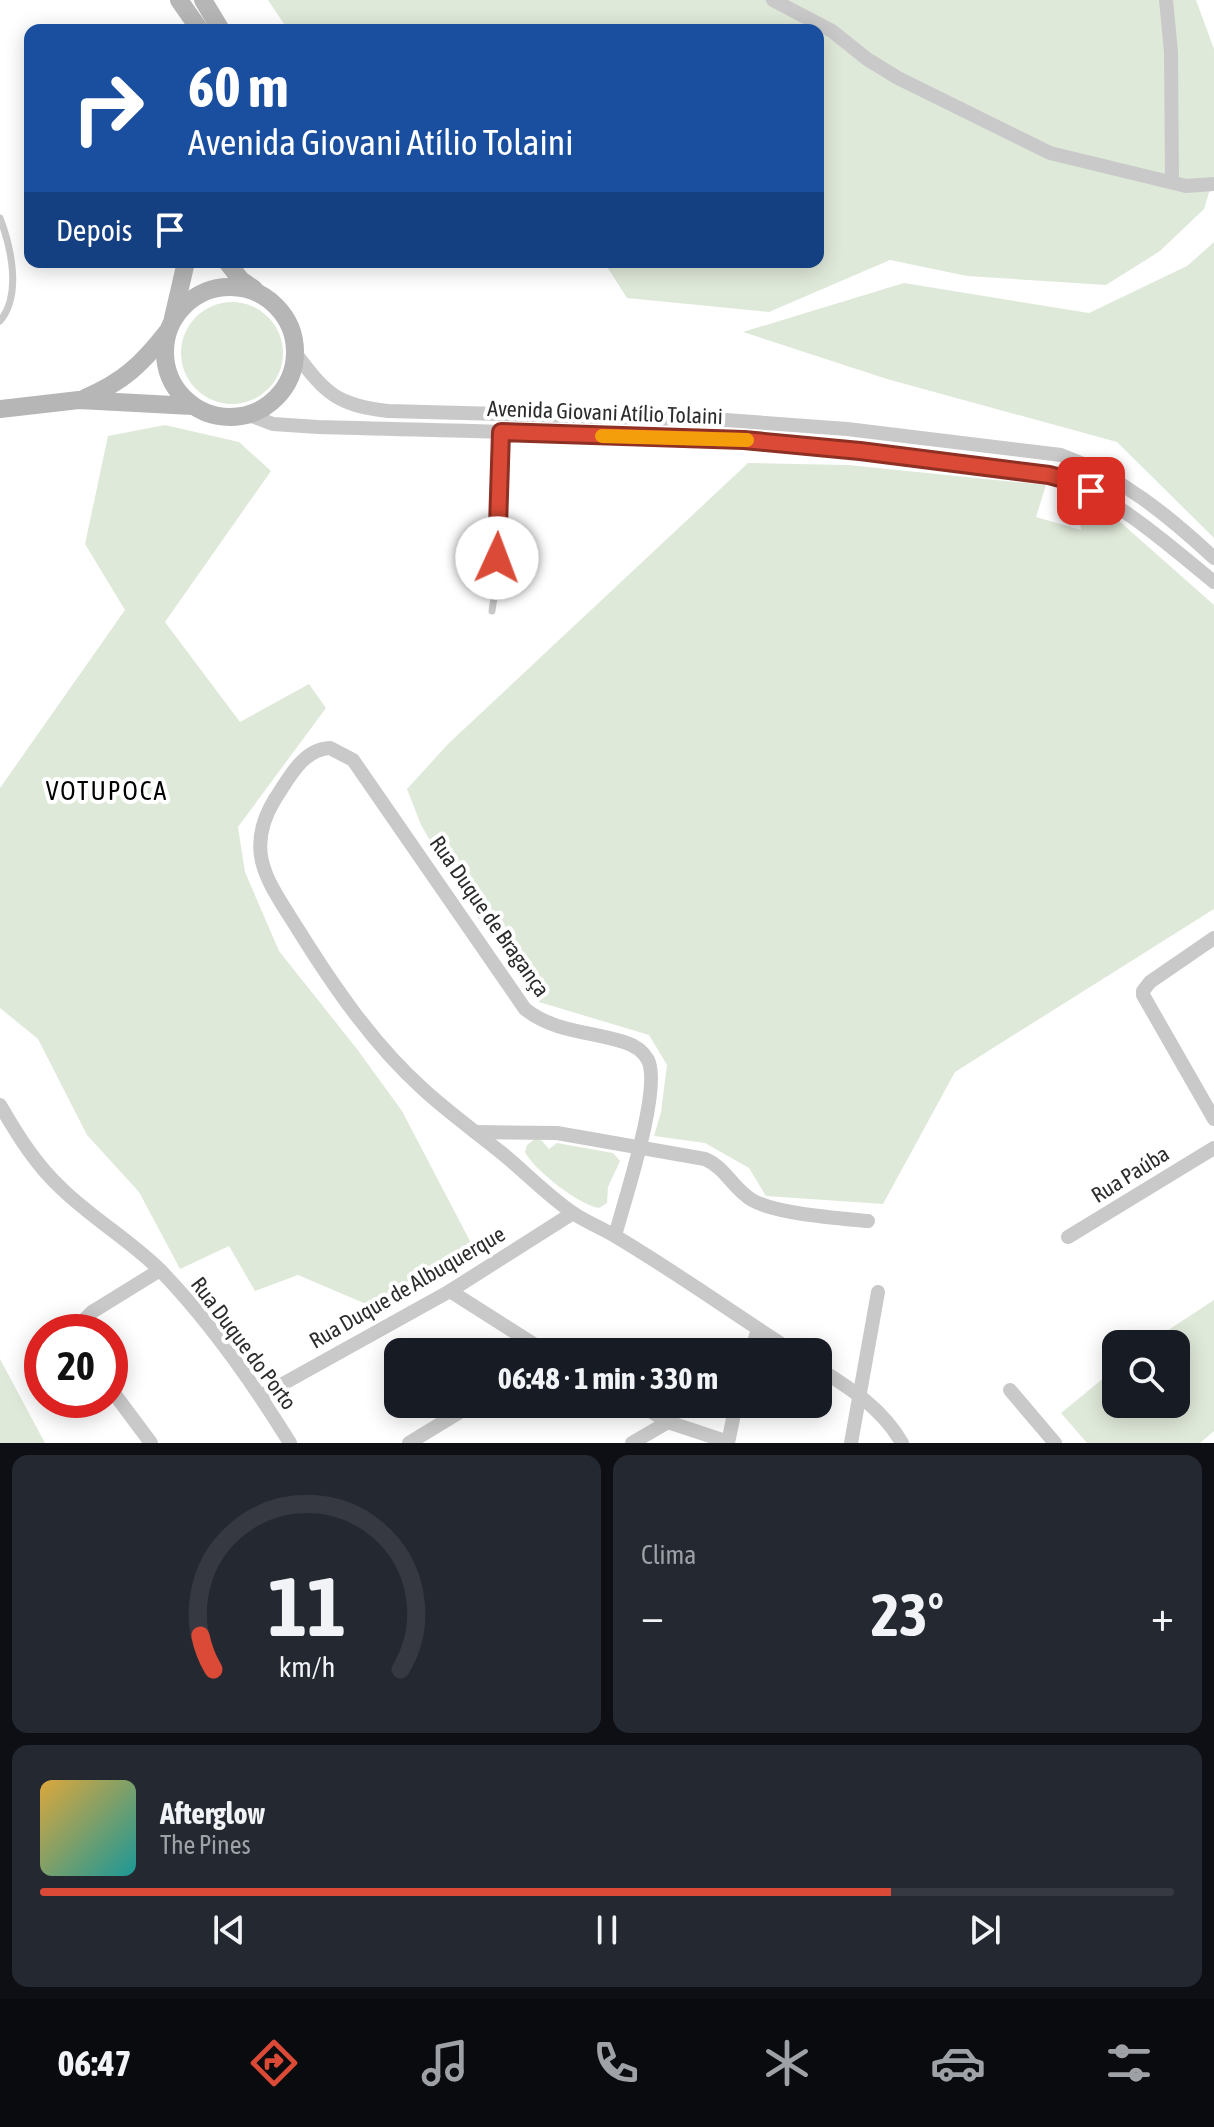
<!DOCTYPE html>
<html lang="pt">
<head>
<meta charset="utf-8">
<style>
  :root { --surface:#171b24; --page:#242831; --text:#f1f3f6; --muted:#9ea1a6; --line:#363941; --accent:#da4a36 }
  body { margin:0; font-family:"Asap Condensed",sans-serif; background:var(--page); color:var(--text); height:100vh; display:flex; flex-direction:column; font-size:30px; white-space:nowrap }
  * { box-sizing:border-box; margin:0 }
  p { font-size:26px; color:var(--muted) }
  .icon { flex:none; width:44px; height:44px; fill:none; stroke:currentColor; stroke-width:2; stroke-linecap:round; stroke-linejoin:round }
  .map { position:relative; height:1443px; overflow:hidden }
  .sheet { display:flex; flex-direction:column; gap:12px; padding:12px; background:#0d0f14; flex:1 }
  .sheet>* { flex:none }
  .hud { position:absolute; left:24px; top:24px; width:800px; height:244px; border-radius:16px; box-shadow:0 4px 20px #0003; background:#1a4fa0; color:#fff; overflow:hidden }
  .fabs { position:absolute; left:1102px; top:1330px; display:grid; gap:16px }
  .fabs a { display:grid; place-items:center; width:88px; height:88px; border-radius:16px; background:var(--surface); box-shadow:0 4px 20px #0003; font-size:40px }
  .speed { position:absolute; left:24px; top:1314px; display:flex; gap:16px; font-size:40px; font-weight:700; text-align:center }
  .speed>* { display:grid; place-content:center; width:104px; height:104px; border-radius:50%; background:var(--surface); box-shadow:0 4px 20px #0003; line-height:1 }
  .speed .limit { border:12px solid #d22; background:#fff; color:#111 }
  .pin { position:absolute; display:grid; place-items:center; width:68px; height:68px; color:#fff; margin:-34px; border-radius:16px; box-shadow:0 4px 12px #0006 }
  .me { position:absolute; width:88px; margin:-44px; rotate:2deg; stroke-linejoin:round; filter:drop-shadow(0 0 6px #0008) }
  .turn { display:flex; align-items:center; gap:28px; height:168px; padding:0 32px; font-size:36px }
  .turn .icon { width:104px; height:104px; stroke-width:2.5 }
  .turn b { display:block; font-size:56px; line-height:68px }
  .then { display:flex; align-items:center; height:76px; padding:0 32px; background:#0003; gap:16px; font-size:30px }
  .big { font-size:60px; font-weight:700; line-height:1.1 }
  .sheet .tile { flex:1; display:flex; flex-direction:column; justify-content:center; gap:12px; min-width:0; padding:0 28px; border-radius:16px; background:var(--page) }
  .sheet .dial { align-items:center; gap:0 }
  .dial svg { height:208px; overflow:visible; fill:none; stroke:var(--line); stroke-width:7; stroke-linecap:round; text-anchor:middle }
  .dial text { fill:var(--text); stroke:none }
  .song { display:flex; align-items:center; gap:24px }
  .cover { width:96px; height:96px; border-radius:12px; background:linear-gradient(135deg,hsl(40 70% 55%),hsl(180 70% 35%)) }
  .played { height:8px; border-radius:4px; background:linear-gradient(90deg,var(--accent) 75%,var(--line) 75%) }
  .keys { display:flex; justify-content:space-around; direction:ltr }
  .heat { display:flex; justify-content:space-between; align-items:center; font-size:44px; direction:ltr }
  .sheet .tiles { flex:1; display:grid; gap:12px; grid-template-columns:1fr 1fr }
  .tile:last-child { grid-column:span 2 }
  .trip { position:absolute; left:384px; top:1338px; width:448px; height:80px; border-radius:16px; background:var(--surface); box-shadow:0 4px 20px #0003; font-weight:700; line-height:80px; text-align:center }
  .menu { display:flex; height:128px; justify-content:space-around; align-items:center; background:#090b0e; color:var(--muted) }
  .menu .icon { width:56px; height:56px }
  .menu .selected { color:var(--accent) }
  .menu b { font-size:36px; color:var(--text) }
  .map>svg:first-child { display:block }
  .green { fill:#dfe9d9 }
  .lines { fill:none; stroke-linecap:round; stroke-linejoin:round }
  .lane { stroke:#c9c9c9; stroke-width:7 }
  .street { stroke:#c9c9c9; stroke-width:14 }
  .secondary { stroke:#b6b6b6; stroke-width:18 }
  .route-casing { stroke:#8e3023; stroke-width:20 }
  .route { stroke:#da4a36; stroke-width:14 }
  .slow { stroke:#f59e0b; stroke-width:14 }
  .labels { text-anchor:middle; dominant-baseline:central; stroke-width:8; stroke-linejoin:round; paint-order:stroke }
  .street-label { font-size:22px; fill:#2c2c2c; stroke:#fff }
  .quarter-label { font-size:26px; letter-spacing:2px; fill:#000; stroke:#fff }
</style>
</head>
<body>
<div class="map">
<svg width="1214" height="1443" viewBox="0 0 1214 1443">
  <rect width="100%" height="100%" fill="#fff"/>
  <g class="green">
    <path d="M268,0H1196L1214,49V176L1204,209L1160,251L1106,285L967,276L890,260L769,312L627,298L604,262H818V30H288Z"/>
    <path d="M1214,242V538L1117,442L887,379L743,332L904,283L1089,313L1187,266Z"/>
    <circle cx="232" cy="353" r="51"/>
    <path d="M165,425L239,442L271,471L165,622L240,722L309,684L326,708L238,827L245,872L279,951L357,1049L402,1111L471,1243L417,1291L373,1307L298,1275L255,1291L229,1246L180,1269L139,1192L87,1135L38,1039L0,1008V788L125,610L85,544L108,436Z"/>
    <path d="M748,463L848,465L1046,485L1036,517L1081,530L1077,500L1118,520L1214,605V909L955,1072L883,1204L766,1196L749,1168L705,1143L654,1136L661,1112L667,1065L649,1035L539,1002L464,899L421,825L407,789L449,743Z"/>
    <path d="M536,1138L542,1141L549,1149L557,1143L613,1153L620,1161L608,1187L607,1203L599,1208C579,1205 534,1170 525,1152L527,1145Z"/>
    <path d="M1214,1300V1431L1200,1443H1087L1061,1413L1116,1368V1404H1176V1344H1147Z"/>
    <path d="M0,1359L45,1443H0Z"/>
  </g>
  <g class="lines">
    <g class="lane">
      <path d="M0,218C11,247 22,295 0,321"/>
      <path d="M492,611L496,584L501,432"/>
    </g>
    <g class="street">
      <path d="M773,0L832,31L867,59L898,78L1050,153L1186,186L1214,184"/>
      <path d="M1166,0L1171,52L1172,182"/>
      <path d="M296,354C326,394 337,405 388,411L726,420L847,429L1061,455C1120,476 1169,516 1214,558"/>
      <path d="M249,415L273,424L318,427C563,434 808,435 1049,475C1114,494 1163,541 1214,582"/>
      <path d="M1214,938L1150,982L1143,991V995L1214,1119"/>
      <path d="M0,1105C18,1136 36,1165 62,1189C93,1219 131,1241 161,1271C210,1322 253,1383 290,1443"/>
      <path d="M475,1132L557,1133L705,1159C726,1168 733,1189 752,1200C776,1214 837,1218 868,1221"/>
      <path d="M615,1236C624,1201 662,1089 648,1060C643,1051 634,1045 624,1042C589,1031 554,1032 525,1009L353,760L330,748C303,749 289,778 275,799C242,853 270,884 299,931C334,987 373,1044 423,1089C448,1112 476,1132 503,1154C526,1173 548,1196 573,1213C586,1222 602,1228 615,1236C676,1272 734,1314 794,1352"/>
      <path d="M1068,1237L1214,1148"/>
      <path d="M450,1291L546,1352"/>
      <path d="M81,1332L83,1321L92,1312L160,1270"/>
      <path d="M751,1352L758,1329"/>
      <path d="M818,1368C851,1389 882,1408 902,1443"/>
      <path d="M110,1388L151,1443"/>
      <path d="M1010,1390L1055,1443"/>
      <path d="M261,1396L450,1291L573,1213"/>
      <path d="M639,1404L668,1422L728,1442"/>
      <path d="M409,1443L473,1404"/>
      <path d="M632,1443L668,1422"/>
      <path d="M728,1443L736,1404"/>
      <path d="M851,1443L878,1292"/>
    </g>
    <g class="secondary">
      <path d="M179,0L200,30"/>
      <path d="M203,0L221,30"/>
      <path d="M227,262L241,280L254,289"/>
      <circle cx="230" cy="352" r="65"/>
      <path d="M173,318L186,262"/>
      <path d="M85,398C123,382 142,364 167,332"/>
      <path d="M0,409L79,400L192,406"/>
    </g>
  </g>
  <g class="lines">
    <defs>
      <path id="route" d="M497,558L501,432L744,440L860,451L1049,475L1075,482L1091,491"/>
    </defs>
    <use href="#route" class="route-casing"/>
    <use href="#route" class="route"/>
    <path class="slow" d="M602,436L747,440"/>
  </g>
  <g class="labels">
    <g class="street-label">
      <text transform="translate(605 412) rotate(2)">Avenida Giovani Atílio Tolaini</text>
      <text transform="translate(490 916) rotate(55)">Rua Duque de Bragança</text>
      <text transform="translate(1130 1174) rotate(-32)">Rua Paúba</text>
      <text transform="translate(407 1287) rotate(-30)">Rua Duque de Albuquerque</text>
      <text transform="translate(244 1343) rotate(53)">Rua Duque do Porto</text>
    </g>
    <g class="quarter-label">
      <text x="107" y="791">VOTUPOCA</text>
    </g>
  </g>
</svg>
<div class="fabs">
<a><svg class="icon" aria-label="search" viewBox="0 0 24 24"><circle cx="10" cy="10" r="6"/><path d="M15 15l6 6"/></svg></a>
</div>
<div class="speed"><div class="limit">20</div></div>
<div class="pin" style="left:1091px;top:491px;background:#d93025"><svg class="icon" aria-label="arrive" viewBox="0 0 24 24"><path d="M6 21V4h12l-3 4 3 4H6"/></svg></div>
<svg class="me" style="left:497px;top:558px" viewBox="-20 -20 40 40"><circle r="19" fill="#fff"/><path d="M0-13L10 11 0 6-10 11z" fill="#da4a36"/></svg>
<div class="trip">06:48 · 1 min · 330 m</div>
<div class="hud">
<div class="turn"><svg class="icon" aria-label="right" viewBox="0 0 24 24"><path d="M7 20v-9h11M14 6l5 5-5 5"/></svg><div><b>60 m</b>Avenida Giovani Atílio Tolaini</div></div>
<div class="then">Depois<svg class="icon" aria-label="arrive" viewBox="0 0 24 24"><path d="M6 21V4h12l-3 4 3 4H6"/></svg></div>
</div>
</div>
<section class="sheet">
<div class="tiles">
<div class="tile dial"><svg viewBox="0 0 100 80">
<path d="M14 69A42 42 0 1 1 86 69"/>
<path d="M14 69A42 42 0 0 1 9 56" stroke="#da4a36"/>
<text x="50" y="56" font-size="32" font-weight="700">11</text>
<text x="50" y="72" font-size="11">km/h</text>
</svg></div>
<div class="tile"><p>Clima</p>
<div class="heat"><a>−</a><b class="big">23°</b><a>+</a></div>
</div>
<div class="tile">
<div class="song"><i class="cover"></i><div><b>Afterglow</b><p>The Pines</p></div></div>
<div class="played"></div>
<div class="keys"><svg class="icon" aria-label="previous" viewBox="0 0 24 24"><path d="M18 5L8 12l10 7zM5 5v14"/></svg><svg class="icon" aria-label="pause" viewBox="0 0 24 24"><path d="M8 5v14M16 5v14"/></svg><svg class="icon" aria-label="next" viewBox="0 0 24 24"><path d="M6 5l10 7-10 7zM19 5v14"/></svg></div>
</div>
</div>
</section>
<nav class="menu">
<b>06:47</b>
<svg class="icon selected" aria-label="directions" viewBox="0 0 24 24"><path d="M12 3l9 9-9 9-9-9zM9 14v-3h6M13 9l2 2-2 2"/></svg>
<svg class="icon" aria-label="music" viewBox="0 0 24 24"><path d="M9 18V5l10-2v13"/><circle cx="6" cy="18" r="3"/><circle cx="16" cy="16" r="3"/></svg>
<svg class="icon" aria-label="phone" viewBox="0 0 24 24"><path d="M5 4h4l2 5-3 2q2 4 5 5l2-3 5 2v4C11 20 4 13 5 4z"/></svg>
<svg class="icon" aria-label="climate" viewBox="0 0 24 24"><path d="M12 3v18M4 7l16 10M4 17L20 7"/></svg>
<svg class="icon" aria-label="car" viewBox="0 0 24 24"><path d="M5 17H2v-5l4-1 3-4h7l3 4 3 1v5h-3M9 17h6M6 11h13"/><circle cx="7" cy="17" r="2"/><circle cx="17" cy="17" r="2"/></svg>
<svg class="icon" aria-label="filters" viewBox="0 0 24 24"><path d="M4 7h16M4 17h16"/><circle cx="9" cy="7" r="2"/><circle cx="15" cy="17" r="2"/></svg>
</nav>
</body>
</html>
